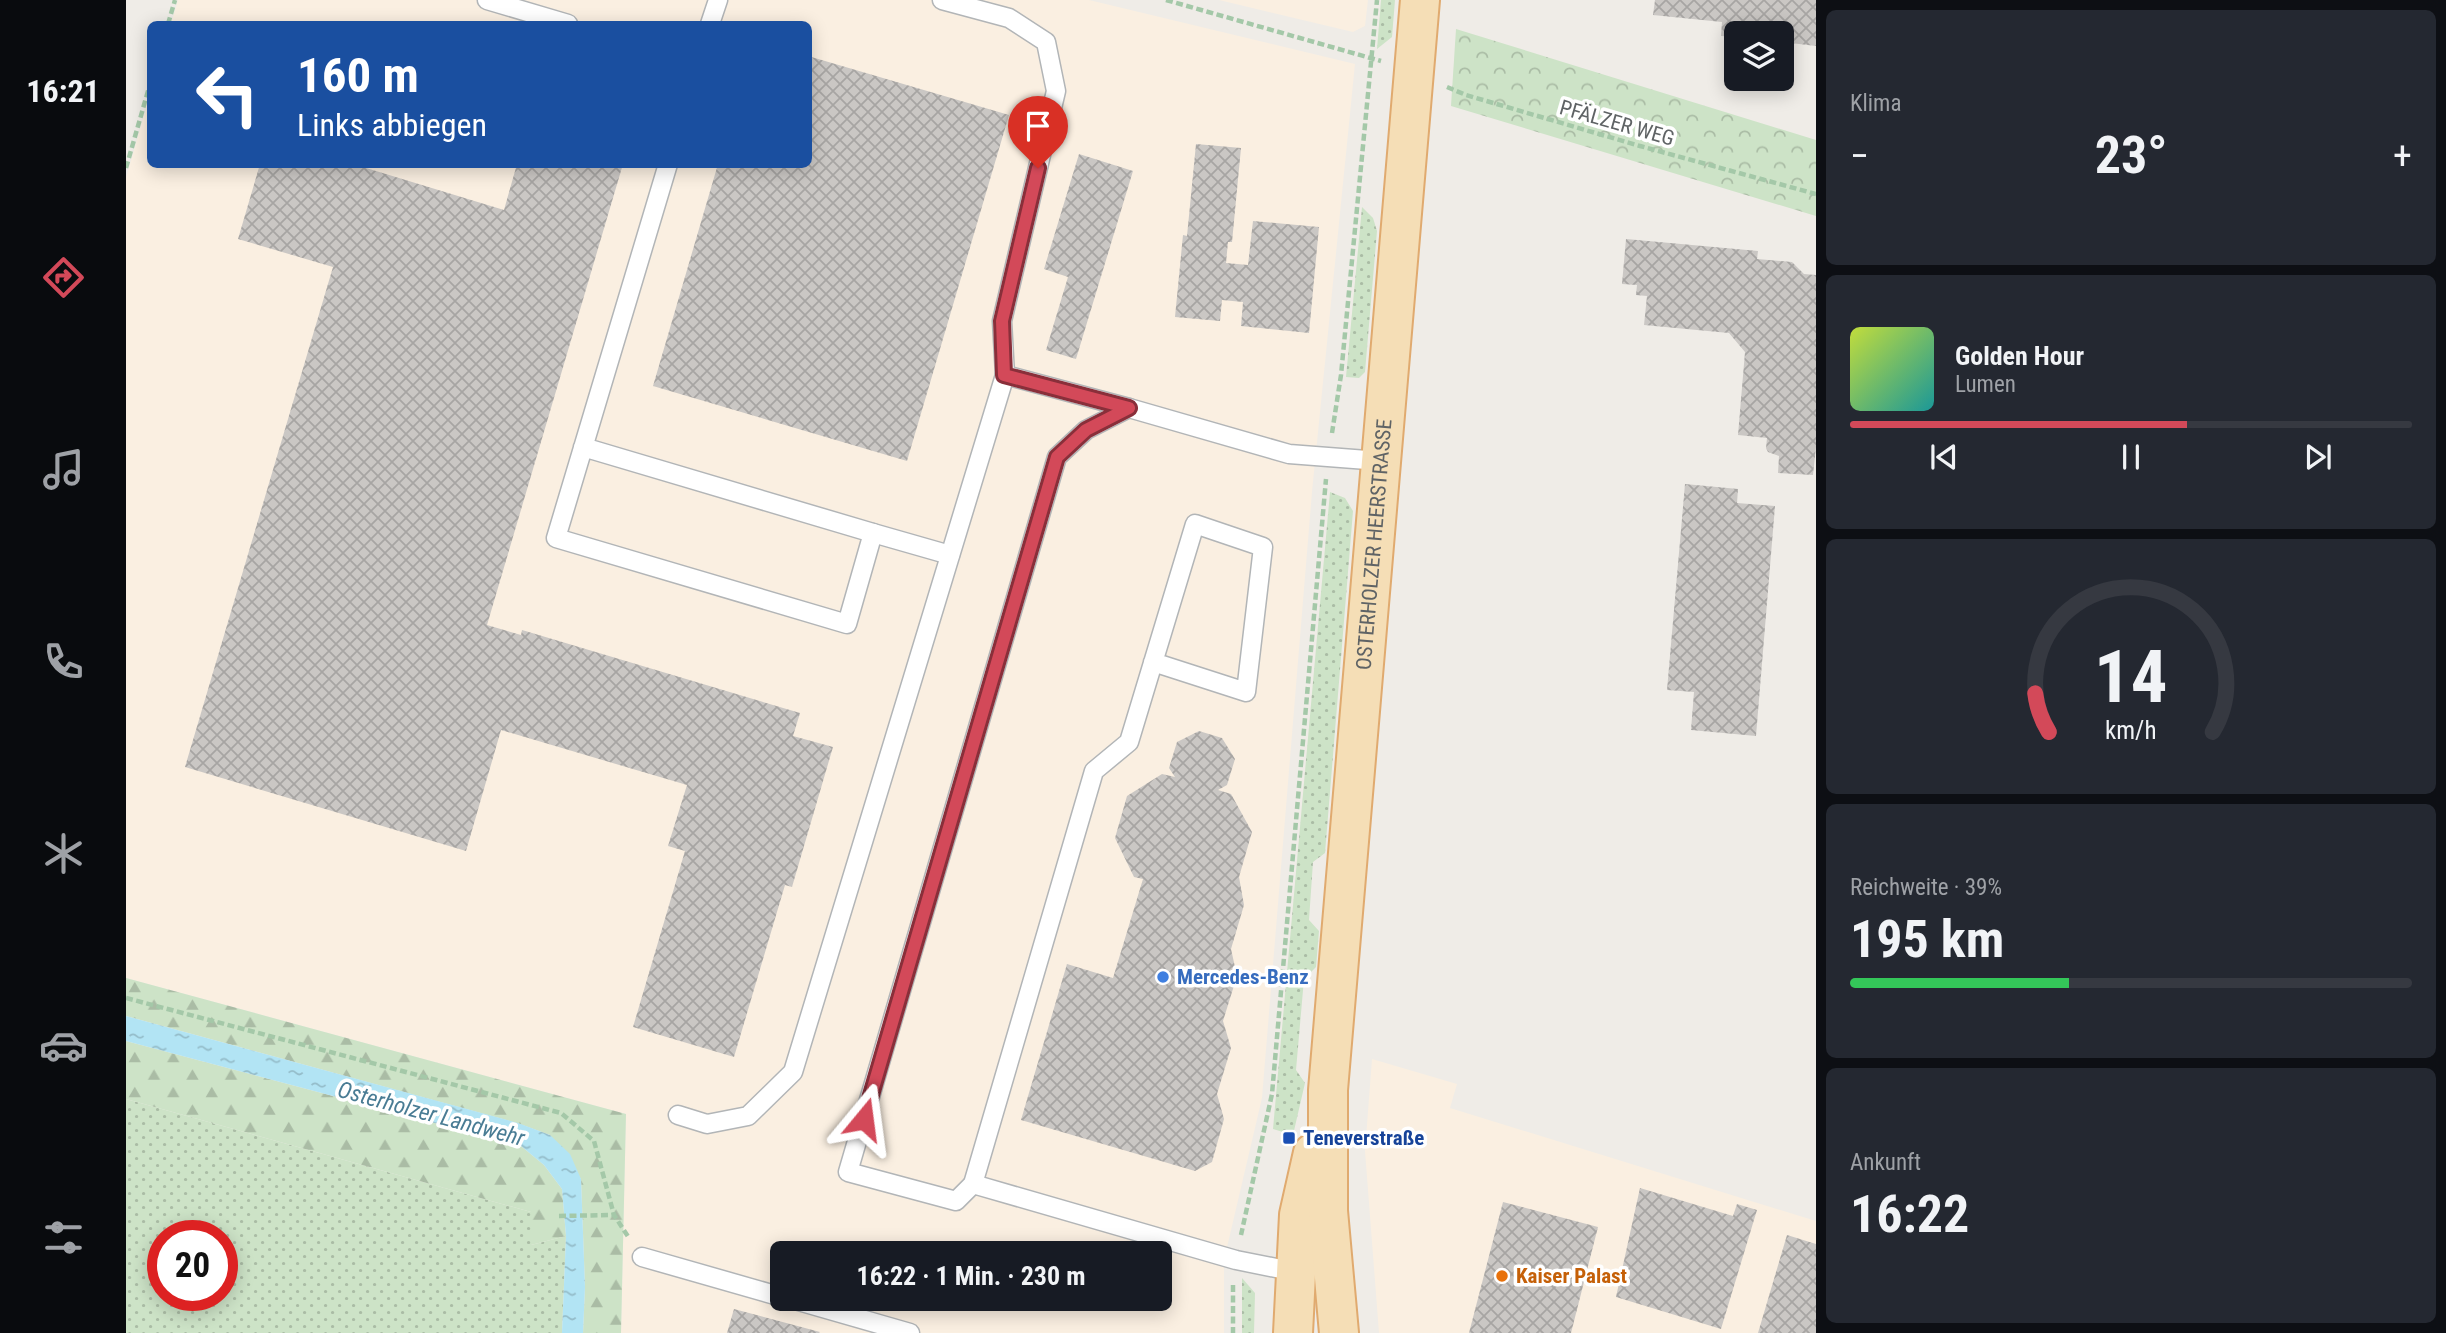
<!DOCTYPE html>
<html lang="de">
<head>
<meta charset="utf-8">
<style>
  :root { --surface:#171b24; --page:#242831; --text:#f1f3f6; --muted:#9ea1a6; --line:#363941; --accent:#d34959 }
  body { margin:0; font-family:"Roboto Condensed",sans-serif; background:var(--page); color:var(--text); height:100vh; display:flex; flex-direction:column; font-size:26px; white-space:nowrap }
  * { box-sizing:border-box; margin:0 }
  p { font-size:23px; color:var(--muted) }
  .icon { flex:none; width:38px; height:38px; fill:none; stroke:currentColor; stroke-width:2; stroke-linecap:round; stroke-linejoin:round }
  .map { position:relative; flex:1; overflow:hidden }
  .panel { display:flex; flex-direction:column; gap:10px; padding:10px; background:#0d0f14; width:630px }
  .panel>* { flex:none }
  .hud { position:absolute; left:21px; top:21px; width:665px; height:147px; border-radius:10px; box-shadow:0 4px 18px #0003; background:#1a4fa0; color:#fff; overflow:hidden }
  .buttons { position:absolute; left:1598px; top:21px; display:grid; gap:14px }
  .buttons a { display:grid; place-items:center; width:70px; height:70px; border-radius:10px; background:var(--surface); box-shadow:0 4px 18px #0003; font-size:35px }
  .speed { position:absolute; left:21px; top:1220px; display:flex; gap:14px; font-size:35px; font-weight:700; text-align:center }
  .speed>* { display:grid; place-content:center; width:91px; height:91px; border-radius:50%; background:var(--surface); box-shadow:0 4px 18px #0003; line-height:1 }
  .speed .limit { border:10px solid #d22; background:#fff; color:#111 }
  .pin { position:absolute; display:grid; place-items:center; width:60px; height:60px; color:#fff; margin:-72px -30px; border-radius:50% 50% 50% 0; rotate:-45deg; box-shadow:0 0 7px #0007 }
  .pin .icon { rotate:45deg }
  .me { position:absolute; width:77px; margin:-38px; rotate:16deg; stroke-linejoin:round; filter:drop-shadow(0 0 5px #0008) }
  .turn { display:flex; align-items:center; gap:24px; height:147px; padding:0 35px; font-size:32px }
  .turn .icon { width:91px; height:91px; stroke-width:2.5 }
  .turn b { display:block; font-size:49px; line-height:60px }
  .big { font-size:52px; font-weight:700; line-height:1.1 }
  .panel .tile { flex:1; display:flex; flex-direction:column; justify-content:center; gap:10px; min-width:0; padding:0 24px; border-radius:10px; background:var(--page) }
  .panel .dial { align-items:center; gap:0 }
  .dial svg { height:182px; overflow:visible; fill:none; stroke:var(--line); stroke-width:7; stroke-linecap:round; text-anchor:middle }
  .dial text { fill:var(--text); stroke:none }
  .song { display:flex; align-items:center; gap:21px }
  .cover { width:84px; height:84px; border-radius:10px; background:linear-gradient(135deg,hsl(70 70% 55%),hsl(180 70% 35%)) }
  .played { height:7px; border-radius:4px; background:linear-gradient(90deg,var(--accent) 60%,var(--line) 60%) }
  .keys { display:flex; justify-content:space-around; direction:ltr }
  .heat { display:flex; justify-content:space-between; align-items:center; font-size:38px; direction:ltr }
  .charge { height:10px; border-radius:5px; background:linear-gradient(90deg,#34c759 39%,var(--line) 0) }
  .trip { position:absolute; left:644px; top:1241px; width:402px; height:70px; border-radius:10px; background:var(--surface); box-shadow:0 4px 18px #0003; font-weight:700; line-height:70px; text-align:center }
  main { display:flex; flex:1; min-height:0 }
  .menu { display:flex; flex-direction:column; width:126px; justify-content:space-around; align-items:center; background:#090b0e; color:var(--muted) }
  .menu .icon { width:49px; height:49px }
  .menu .active { color:var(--accent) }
  .menu b { font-size:32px; color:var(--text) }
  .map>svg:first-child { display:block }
  .commercial { fill:#faefe1; fill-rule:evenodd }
  .grass { fill:url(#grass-dots); fill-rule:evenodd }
  .forest { fill:url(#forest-firs) }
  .park { fill:url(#park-crowns) }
  .water { fill:url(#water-ripples) }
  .building { fill:url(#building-cross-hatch) }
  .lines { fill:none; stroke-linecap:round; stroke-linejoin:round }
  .lane-casing { stroke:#b2b5b7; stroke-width:21 }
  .primary-casing { stroke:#e0aa6f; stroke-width:42 }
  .path { stroke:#a4c8a8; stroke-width:4.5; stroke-dasharray:7 3.5; stroke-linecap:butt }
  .lane { stroke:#fff; stroke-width:18 }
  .primary { stroke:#f5deb6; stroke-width:38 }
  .route-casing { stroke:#892f3a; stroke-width:18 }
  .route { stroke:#d34959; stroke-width:12 }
  .shop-dot { fill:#3f7fe0; stroke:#fff; stroke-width:2.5 }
  .transit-dot { fill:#1a4fb4; stroke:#fff; stroke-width:2.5 }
  .food-dot { fill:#e8710a; stroke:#fff; stroke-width:2.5 }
  .labels { text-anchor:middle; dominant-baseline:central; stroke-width:7; stroke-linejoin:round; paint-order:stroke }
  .street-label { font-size:21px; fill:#5f6365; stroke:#fff }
  .shop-label { font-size:21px; font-weight:bold; fill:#366cbe; stroke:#fff; text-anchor:start }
  .transit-label { font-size:21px; font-weight:bold; fill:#164399; stroke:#fff; text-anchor:start }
  .food-label { font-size:21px; font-weight:bold; fill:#c56008; stroke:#fff; text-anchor:start }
  .water-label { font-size:23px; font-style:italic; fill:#497c94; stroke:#fff }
</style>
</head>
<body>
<main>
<nav class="menu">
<b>16:21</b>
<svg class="icon active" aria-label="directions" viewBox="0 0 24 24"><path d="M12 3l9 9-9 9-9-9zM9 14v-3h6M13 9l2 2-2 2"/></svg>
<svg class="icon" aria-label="music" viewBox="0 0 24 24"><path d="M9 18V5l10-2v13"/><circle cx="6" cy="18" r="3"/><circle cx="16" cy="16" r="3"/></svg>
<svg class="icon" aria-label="phone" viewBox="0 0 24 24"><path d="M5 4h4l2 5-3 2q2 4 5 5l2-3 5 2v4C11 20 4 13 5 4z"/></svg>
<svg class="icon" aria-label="climate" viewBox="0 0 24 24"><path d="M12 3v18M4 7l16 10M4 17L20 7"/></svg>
<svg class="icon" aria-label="car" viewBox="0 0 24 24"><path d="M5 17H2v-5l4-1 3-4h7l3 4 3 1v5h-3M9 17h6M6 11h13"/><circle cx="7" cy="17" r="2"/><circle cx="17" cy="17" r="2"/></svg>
<svg class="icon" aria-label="filters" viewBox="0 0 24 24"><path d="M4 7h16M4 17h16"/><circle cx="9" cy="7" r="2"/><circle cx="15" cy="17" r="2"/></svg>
</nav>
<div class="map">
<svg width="1690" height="1333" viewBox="0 0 1690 1333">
  <defs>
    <pattern id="grass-dots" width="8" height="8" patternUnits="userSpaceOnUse" patternTransform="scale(1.75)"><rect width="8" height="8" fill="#cde3c7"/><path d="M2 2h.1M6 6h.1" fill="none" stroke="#aabca5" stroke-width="1.8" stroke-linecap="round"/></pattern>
    <pattern id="forest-firs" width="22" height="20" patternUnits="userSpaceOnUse" patternTransform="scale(1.75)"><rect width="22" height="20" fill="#cde3c7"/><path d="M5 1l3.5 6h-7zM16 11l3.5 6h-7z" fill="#aabca5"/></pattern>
    <pattern id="park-crowns" width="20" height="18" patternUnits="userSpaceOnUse" patternTransform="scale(1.75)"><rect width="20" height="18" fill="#cde3c7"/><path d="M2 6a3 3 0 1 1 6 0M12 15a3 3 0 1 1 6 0" fill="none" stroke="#aabca5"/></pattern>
    <pattern id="water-ripples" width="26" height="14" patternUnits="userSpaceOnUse" patternTransform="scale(1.75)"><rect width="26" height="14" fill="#b2e4f4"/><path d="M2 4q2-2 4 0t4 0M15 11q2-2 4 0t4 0" fill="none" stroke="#94bcc9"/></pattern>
    <pattern id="building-cross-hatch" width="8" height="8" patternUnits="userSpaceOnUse" patternTransform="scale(1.75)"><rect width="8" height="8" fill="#cac7c4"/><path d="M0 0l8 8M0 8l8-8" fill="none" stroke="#a7a5a3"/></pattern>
  </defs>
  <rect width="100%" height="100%" fill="#efece7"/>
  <g class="commercial">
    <path d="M52,0H963L1229,64L1186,492L1136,1098L1098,1260V1333H495L500,1114L0,978V178L24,95V164H682V24H45ZM656,1253H1034V1298H656Z"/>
    <path d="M1093,0H1242L1239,26L1227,32Z"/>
    <path d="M1246,1059L1331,1084L1324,1108L1690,1221V1333H1253L1239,1151Z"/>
  </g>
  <g class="grass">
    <path d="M1255,0H1269L1266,37L1251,49Z"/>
    <path d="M1236,207L1247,218L1251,231L1239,372L1233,378L1220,377Z"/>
    <path d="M1204,492L1219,498L1227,511L1199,853L1187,862L1183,920L1193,931L1190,967L1178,979L1170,1070L1179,1083L1167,1135L1147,1129Z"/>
    <path d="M0,1099L405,1212V1245L440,1236L436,1333H0ZM37,1236H96V1295H37Z"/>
    <path d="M1116,1278L1129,1293L1128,1333H1116Z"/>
  </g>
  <g class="forest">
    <path d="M0,978L500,1114L495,1333H457L459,1287L455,1179L424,1135L391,1123L0,1016Z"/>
    <path d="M0,1041L395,1146L418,1165L436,1189L440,1236L405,1245V1212L0,1099Z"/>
  </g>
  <path class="park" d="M1330,29L1690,140V216L1325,106Z"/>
  <path class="water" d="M0,1016L392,1123L424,1135L444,1154L455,1179L459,1287L457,1333H436L440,1236L436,1189L418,1165L395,1146L0,1041Z"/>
  <g class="building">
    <path d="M1529,0H1690V46L1656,42V33H1610V37L1595,36L1596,22L1527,15Z"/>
    <path d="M682,56L883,115L781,461L527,386L592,164H682Z"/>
    <path d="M1070,144L1115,148L1106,242H1102L1100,263L1122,265L1127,221L1193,227L1183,333L1115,326L1117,302L1096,300L1094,321L1049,317L1057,235L1061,236Z"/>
    <path d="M953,154L1007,171L950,359L920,350L942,277L918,269Z"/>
    <path d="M134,164H227L378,210L391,164H497L361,625L395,635L396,630L674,713L667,736L707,747L666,887L659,885L608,1057L507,1027L559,851L542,846L561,785L375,730L340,851L59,767L207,267L112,239Z"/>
    <path d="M1500,239L1632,251L1631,259L1666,262L1678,274L1690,275V447L1687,475L1652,473L1653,456L1642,452L1640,448L1641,438L1612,435L1619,352L1603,333L1518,325L1521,296L1510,295L1511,285L1496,284Z"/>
    <path d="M1559,484L1612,489L1611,503L1649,506L1630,736L1565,730L1568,692L1541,690Z"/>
    <path d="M1073,731L1096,738L1109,759L1101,785L1092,790L1105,794L1126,832L1113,877L1118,905L1105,949L1111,976L1097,1021L1105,1048L1091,1094L1098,1119L1086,1162L1069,1171L895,1120L941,964L987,978L1017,879L1008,877L989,838L1001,796L1036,774L1049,777L1043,768L1051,742Z"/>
    <path d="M1514,1188L1607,1216L1611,1204L1631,1210L1595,1329L1490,1297Z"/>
    <path d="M1377,1202L1472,1227L1445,1333H1343Z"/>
    <path d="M1661,1235L1690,1244V1333H1632Z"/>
    <path d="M608,1309L694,1332L693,1333H601Z"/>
  </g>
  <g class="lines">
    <defs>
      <g id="lane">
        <path d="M361,0L442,24"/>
        <path d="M816,0L883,18L920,42L930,91L876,321L879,375"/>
        <path d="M584,24L592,0"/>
        <path d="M457,447L747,533L721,624L430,538L542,164"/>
        <path d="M747,533L824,555"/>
        <path d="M552,1115L581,1124L622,1116L667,1072L879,375L1003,408"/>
        <path d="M847,1184L968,771L1003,742L1069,524L1137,547L1120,692L1027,662"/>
        <path d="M516,1257L656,1297"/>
        <path d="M1170,1272L1110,1260L847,1184L830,1201L722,1172L931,457L960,430L1003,408L1163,454L1254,461"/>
        <path d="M662,1298L784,1333"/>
      </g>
      <g id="primary">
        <path d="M1167,1333L1173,1215L1187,1153"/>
        <path id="s1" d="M1213,1333L1202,1211V1090L1294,0"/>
      </g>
    </defs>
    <use href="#lane" class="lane-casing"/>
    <use href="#primary" class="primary-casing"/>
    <g class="path">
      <path d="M1040,0L1255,61"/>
      <path d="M42,24L49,0"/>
      <path d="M1321,87L1340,95L1514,146L1690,194"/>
      <path d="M0,168L24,84"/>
      <path d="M1206,433L1215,375L1251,0"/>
      <path d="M0,998L435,1113L468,1141L488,1215L503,1238"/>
      <path d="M433,1216L488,1215"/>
      <path d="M1115,1235L1146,1094L1200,479"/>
      <path d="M1107,1285V1333"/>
    </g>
    <use href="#lane" class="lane"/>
    <use href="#primary" class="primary"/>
  </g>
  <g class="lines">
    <defs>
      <path id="route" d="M738,1119L931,457L960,430L1003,408L878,375L876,321L912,168"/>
    </defs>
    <use href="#route" class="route-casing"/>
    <use href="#route" class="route"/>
  </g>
  <circle class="shop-dot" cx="1037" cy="977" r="7"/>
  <rect class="transit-dot" x="1156" y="1131" width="14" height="14" rx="3.5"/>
  <circle class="food-dot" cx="1376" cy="1276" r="7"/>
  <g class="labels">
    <g class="street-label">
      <text transform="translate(1491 123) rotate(16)">PFÄLZER WEG</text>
      <text stroke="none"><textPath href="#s1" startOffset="791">OSTERHOLZER HEERSTRASSE</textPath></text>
    </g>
    <g class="shop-label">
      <text x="1051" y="977">Mercedes-Benz</text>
    </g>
    <g class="transit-label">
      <text x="1177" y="1138">Teneverstraße</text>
    </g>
    <g class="food-label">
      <text x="1390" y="1276">Kaiser Palast</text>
    </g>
    <g class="water-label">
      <text transform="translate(305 1114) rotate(15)">Osterholzer Landwehr</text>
    </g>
  </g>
</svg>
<div class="buttons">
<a><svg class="icon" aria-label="layers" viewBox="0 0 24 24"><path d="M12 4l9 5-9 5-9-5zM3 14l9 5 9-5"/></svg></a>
</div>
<div class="speed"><div class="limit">20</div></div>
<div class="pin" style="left:912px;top:168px;background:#d93025"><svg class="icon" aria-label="arrive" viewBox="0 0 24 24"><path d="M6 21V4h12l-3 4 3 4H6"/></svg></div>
<svg class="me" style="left:738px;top:1119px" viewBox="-20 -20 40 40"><path d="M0-17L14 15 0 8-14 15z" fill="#d34959" stroke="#fff" stroke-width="4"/></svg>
<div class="trip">16:22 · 1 Min. · 230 m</div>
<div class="hud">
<div class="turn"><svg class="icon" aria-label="left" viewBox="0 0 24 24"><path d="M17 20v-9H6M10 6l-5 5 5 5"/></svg><div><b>160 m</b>Links abbiegen</div></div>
</div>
</div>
<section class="panel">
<div class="tile"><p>Klima</p>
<div class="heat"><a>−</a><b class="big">23°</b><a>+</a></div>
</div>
<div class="tile">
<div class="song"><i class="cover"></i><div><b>Golden Hour</b><p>Lumen</p></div></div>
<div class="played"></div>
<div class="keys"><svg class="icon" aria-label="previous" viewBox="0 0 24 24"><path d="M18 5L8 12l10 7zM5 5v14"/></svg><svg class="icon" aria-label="pause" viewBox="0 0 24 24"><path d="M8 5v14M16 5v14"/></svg><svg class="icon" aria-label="next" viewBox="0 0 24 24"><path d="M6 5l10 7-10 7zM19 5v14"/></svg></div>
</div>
<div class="tile dial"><svg viewBox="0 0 100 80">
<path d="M14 69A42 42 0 1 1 86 69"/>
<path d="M14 69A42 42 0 0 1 8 52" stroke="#d34959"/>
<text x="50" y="56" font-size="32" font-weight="700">14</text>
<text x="50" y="72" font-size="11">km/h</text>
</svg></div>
<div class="tile"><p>Reichweite · 39%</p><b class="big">195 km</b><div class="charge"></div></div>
<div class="tile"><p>Ankunft</p><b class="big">16:22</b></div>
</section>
</main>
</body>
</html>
